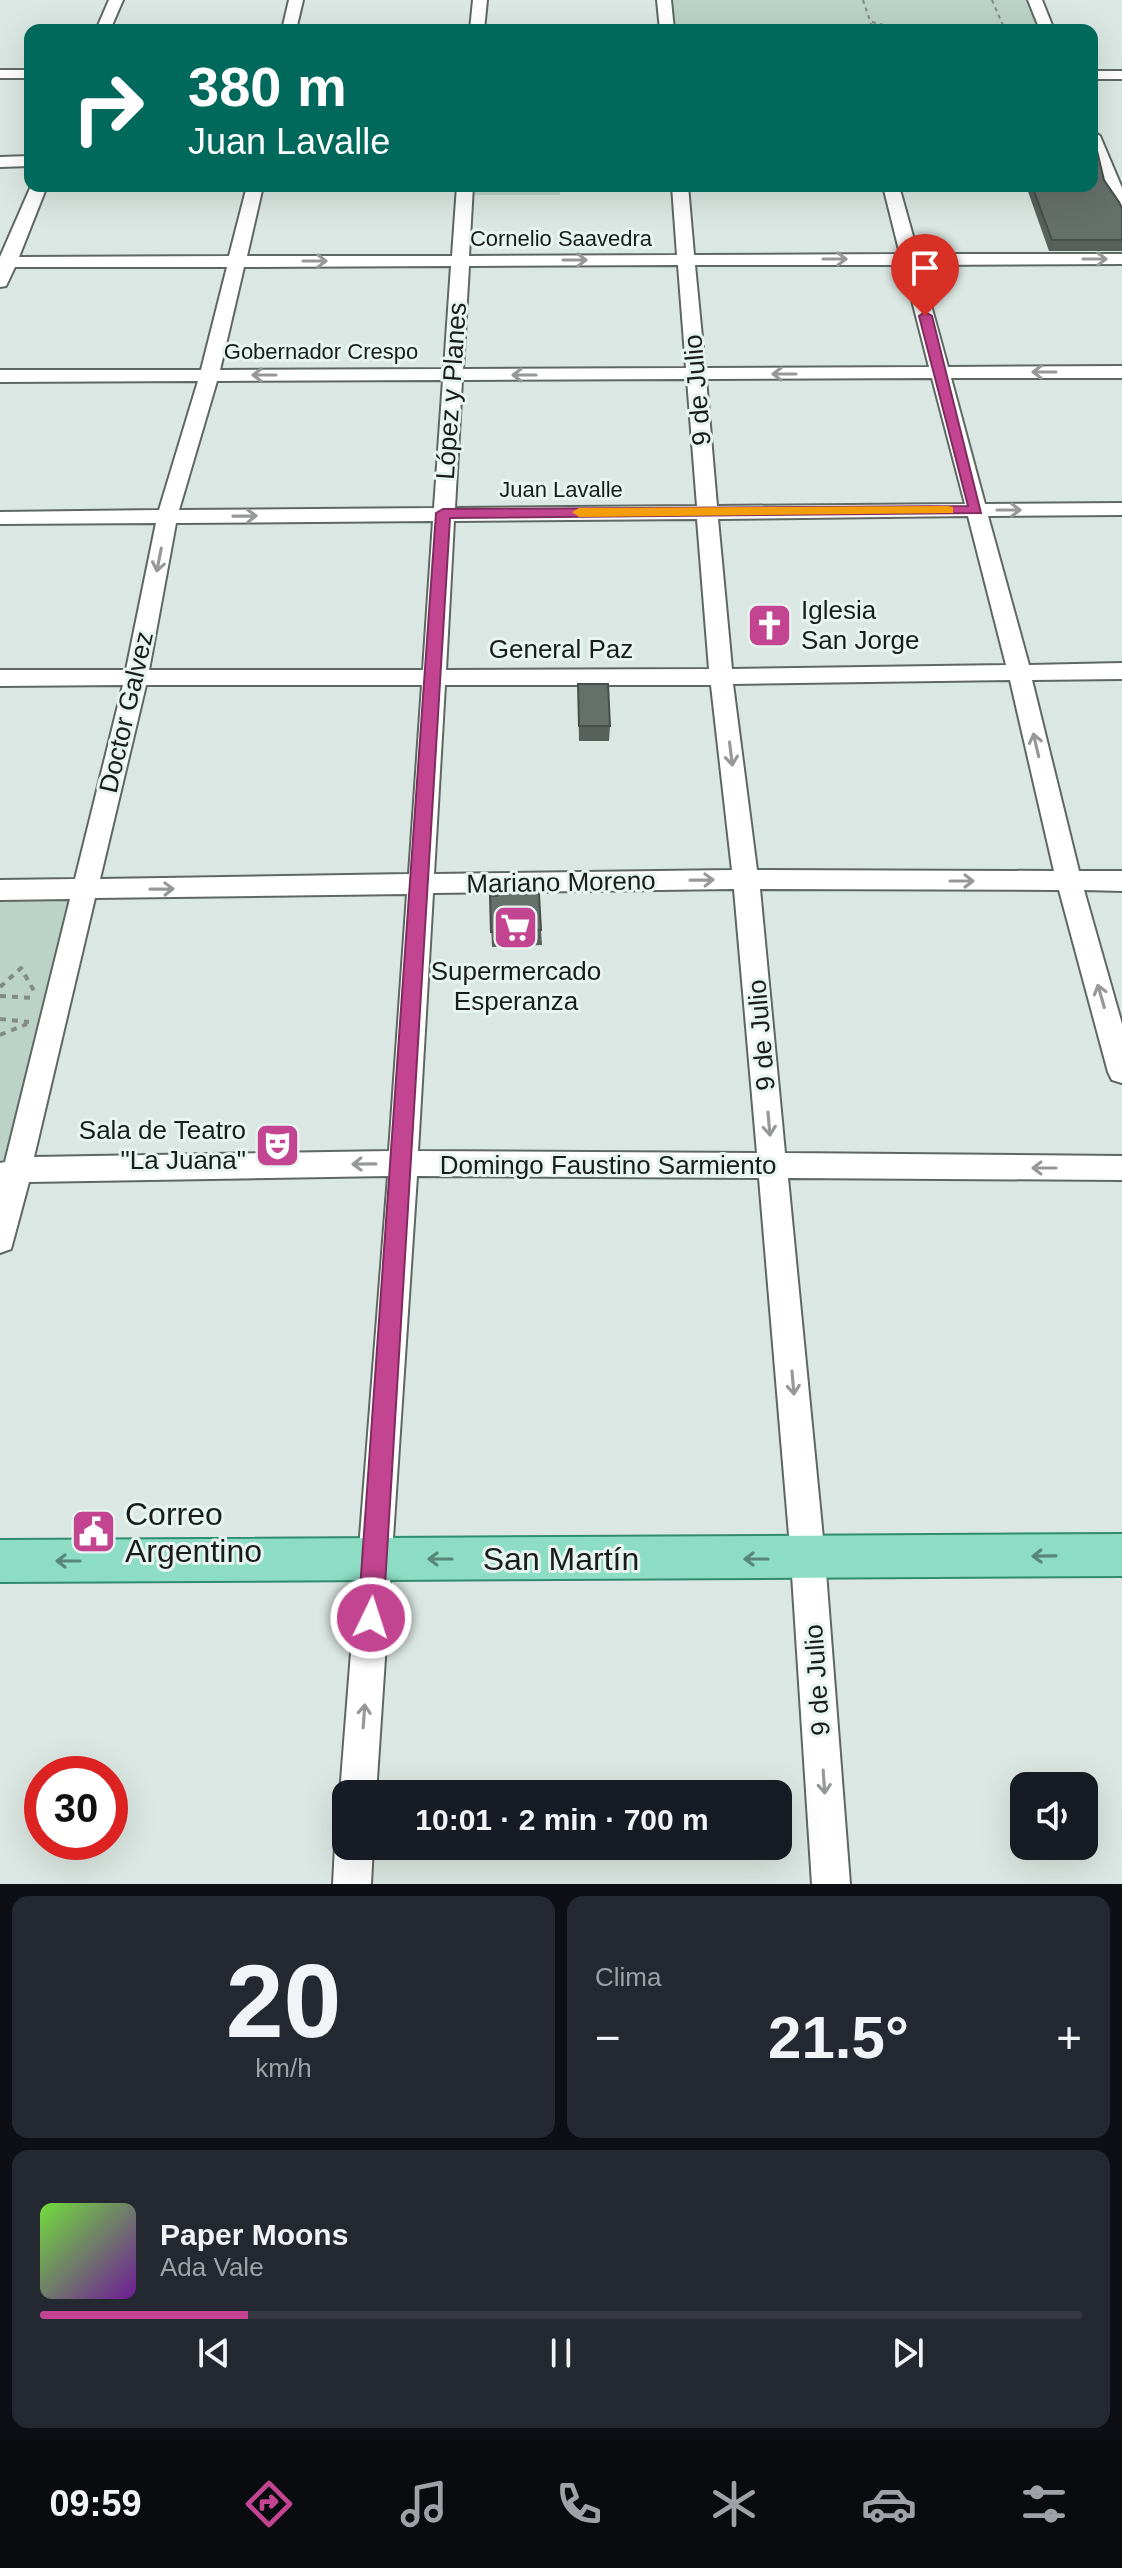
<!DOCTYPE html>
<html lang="es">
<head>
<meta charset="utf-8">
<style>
  :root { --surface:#171b24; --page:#242831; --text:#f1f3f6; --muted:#9ea1a6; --line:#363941; --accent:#c34490 }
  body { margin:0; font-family:Helvetica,sans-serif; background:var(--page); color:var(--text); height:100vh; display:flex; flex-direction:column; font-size:30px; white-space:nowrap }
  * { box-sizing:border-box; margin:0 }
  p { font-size:26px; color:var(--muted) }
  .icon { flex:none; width:44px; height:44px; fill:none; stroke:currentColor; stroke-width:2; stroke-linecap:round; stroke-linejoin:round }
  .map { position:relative; height:1884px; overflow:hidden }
  .panel { display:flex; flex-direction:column; gap:12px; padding:12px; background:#0d0f14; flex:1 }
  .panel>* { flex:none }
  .hud { position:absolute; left:24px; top:24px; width:1074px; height:168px; border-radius:16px; box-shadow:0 8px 32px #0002; background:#00695c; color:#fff; overflow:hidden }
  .fabs { position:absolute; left:1010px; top:1772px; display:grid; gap:16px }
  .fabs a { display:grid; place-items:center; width:88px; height:88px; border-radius:16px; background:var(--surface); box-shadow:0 8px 32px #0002; font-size:40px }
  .speed { position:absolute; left:24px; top:1756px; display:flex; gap:16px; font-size:40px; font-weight:700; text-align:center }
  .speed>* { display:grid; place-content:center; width:104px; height:104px; border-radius:50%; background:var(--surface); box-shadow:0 8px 32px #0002; line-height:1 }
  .speed .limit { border:12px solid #d22; background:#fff; color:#111 }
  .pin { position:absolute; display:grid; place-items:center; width:68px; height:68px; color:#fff; margin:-82px -34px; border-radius:50% 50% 50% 0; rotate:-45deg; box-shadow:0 0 8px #0007 }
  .pin .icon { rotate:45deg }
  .me { position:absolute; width:88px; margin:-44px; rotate:4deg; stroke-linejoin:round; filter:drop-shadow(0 0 6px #0008) }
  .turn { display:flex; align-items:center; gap:28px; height:168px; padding:0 32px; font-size:36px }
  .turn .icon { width:104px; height:104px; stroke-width:2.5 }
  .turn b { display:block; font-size:56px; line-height:68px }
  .big { font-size:60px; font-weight:800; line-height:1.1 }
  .panel .card { flex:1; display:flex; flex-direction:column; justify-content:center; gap:12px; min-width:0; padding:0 28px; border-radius:16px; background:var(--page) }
  .panel .dial { align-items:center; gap:0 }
  .dial b { font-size:104px; line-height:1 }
  .song { display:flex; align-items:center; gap:24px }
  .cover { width:96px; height:96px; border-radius:12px; background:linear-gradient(135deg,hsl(100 70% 55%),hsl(280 70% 35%)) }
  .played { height:8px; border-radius:4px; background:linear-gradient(90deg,var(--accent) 20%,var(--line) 20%) }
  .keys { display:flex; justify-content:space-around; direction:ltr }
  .heat { display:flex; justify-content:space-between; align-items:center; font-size:44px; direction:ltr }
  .panel .tiles { flex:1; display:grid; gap:12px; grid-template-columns:1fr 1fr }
  .card:last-child { grid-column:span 2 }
  .trip { position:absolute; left:332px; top:1780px; width:460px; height:80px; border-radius:16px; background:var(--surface); box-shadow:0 8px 32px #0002; font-weight:800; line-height:80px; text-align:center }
  .dock { display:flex; height:128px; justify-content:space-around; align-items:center; background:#090b0e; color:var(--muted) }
  .dock .icon { width:56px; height:56px }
  .dock .on { color:var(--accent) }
  .dock b { font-size:36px; color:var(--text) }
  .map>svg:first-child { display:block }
  .green { fill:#bad2c7 }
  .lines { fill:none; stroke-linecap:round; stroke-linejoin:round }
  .minor-casing { stroke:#5e6863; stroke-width:4 }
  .major-casing { stroke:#318b6e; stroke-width:4 }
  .path-far1 { stroke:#838b88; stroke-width:2; stroke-dasharray:4 4; stroke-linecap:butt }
  .path { stroke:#838b88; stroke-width:4; stroke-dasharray:6 6; stroke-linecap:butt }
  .minor { fill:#fff; fill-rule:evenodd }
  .major { fill:#8cddc3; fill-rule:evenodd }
  .wall { fill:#58605c }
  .building { fill:#66706b; stroke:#474e4b; stroke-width:2 }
  .oneway { stroke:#979998 }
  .oneway2 { stroke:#588677 }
  .route { fill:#c34490; stroke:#7f2c5e; stroke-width:2 }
  .slow { fill:#f59e0b }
  .labels { text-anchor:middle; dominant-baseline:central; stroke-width:6; stroke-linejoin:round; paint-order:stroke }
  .far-street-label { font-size:22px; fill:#181c1a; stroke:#e8f4ef }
  .street-label { font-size:26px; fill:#181c1a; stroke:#e8f4ef }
  .poi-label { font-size:26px; fill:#181c1a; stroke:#e8f4ef; text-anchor:start }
  .near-poi-label { font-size:32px; fill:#181c1a; stroke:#e8f4ef; text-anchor:start }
  .near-street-label { font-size:32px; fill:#181c1a; stroke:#e8f4ef }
</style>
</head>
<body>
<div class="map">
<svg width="1122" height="1884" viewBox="0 0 1122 1884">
  <rect width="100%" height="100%" fill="#dbe7e2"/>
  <g class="green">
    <path d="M671,0H1028L1041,30H674Z"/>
    <path d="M471,186H560V195H470Z"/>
    <path d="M0,890H84L0,1239Z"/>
  </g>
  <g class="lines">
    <defs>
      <g id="minor">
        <path d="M109,0H123L110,30H96Z"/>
        <path d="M289,0H303L296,30H282Z"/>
        <path d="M473,0H487L484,30H470Z"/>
        <path d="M657,0H671L674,30H660Z"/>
        <path d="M1028,0H1042L1054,30H1040Z"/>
        <rect x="0" y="70" width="30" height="8"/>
        <rect x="1092" y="71" width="30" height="8"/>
        <path d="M1092,131L1100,136L1122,188V212C1103,207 1092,149 1092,131Z"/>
        <path d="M30,156V166L0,167V157Z"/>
        <path d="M31,186H47L19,257L229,256L247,186H263L247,256H452L457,186H473L469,256L677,255L672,186H688L694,255L900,254L883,186H899L918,254H1122V264L920,265L948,367L1122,366V378H951L985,504L1122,503V515L988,516L1029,665L1122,663V679L1032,680L1079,871H1122V891L1084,890L1122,1024V1083L1112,1080L1108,1072L1059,890L760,889L785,1153L1122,1156V1180L788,1178L825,1559L850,1884H812L791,1559L759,1178L417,1176L376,1794H346V1807L340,1794L388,1176L29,1182L11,1249L0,1253V1163L5,1162L70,899L0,900V880L75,879L123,685L0,686V670H126L156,523L0,524V512L159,510L198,381L0,382V370H201L227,267H15L6,286L0,287V257ZM678,265L686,368L463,369L469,266ZM695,265H903L929,367L705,368ZM451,266L444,369L220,370L244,267ZM932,378L965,504L717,506L706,379ZM687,379L697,506L455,508L462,380ZM443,380L434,508L179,510L217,381ZM968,516L1006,665L732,669L718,519ZM697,519L709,669L446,670L454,521ZM433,521L423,670H149L176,523ZM1010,680L1054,871L757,870L733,684ZM146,685H422L409,874L100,879ZM445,685H711L732,870L434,874ZM734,889L757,1153L418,1151L433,893ZM407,894L389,1151L34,1157L95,898Z"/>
        <path d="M346,1831V1846H373L371,1884H333L335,1846L341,1833Z"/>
      </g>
      <path id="major" d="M1122,1534V1576L0,1582V1540Z"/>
    </defs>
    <use href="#minor" class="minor-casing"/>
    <use href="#major" class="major-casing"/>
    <g class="path-far1">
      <path d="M863,0L873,30"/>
      <path d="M992,0L1005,30"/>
      <path d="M872,22L896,28"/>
      <path d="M897,30L995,27L998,30"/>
    </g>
    <g class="path">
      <path d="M0,987L21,968L34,991"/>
      <path d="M0,996L34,998"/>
      <path d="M0,1019L29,1022"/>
      <path d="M0,1035L27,1024"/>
    </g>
    <use href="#minor" class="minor"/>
    <use href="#major" class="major"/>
  </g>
  <g class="wall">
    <path d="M1104,180L1122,208V251H1049L1026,186H1092Z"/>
    <path d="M578,684L610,726L609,741H579Z"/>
    <path d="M536,894L541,930L542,945L492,947L490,896Z"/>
  </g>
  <g class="building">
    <path d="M1092,130L1104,180L1119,202L1122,208V240H1052L1032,186H1092Z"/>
    <path d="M578,684H608L610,726H579Z"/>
    <path d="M535,886L536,894H539L541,930L491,932L490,896H497L496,887Z"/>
  </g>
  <defs><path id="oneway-shaft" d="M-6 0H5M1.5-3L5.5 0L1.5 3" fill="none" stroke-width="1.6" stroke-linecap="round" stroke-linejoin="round" transform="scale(2)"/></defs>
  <g class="oneway">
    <use href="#oneway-shaft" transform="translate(835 259)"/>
    <use href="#oneway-shaft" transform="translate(1095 259)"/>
    <use href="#oneway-shaft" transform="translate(575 260)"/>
    <use href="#oneway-shaft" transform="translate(315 261)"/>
    <use href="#oneway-shaft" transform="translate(1044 372) rotate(180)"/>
    <use href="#oneway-shaft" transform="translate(784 374) rotate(180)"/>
    <use href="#oneway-shaft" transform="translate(264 375) rotate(-180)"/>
    <use href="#oneway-shaft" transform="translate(524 375) rotate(180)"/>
    <use href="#oneway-shaft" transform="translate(1009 510)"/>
    <use href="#oneway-shaft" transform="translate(245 516) rotate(-1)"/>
    <use href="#oneway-shaft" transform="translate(159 560) rotate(101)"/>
    <use href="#oneway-shaft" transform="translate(1036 745) rotate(-103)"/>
    <use href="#oneway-shaft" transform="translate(731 754) rotate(83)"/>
    <use href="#oneway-shaft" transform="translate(702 880) rotate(-1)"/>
    <use href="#oneway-shaft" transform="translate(962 881)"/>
    <use href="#oneway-shaft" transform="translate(162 889) rotate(-1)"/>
    <use href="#oneway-shaft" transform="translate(1101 996) rotate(-106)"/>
    <use href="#oneway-shaft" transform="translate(769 1124) rotate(85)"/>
    <use href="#oneway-shaft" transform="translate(364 1164) rotate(179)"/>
    <use href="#oneway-shaft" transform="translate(1044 1168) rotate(-180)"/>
    <use href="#oneway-shaft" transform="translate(793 1383) rotate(85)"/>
    <use href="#oneway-shaft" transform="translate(364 1716) rotate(-86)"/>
    <use href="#oneway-shaft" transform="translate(824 1782) rotate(86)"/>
  </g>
  <g class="oneway2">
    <use href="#oneway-shaft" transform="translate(1044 1556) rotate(179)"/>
    <use href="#oneway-shaft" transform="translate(440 1559) rotate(180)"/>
    <use href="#oneway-shaft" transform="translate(756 1559) rotate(180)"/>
    <use href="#oneway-shaft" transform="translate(68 1561) rotate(180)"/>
  </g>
  <path class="route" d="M925,312L932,316L981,513L450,518L383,1618L379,1627L371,1630L362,1627L358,1618L436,513L443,509L968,506L919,316Z"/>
  <path class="slow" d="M948,506L953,507V513L579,517L572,512L579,508Z"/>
  <defs>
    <symbol id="church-square" viewBox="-11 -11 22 22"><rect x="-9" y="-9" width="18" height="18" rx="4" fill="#c34490" stroke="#e8f4ef"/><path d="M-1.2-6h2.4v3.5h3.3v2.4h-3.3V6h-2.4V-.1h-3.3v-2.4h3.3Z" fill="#fff"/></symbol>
    <symbol id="supermarket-square" viewBox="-11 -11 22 22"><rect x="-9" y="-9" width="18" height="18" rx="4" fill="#c34490" stroke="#e8f4ef"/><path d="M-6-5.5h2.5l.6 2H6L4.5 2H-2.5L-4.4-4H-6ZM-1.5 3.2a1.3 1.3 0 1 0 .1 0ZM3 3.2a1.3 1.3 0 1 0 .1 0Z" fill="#fff"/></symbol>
    <symbol id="theatre-square" viewBox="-11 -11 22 22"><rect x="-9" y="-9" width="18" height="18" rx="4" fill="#c34490" stroke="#e8f4ef"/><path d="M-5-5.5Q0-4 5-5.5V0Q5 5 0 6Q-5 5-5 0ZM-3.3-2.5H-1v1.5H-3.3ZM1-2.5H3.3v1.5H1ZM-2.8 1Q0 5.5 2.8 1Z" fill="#fff"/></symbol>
    <symbol id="civic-square" viewBox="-11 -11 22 22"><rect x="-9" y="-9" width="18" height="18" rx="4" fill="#c34490" stroke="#e8f4ef"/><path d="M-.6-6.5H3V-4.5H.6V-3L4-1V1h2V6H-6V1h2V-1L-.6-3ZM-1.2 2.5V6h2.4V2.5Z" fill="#fff"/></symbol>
  </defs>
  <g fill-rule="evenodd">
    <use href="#church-square" x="744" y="600" width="51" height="51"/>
    <use href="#supermarket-square" x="490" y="902" width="51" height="51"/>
    <use href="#theatre-square" x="252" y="1120" width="51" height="51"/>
    <use href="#civic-square" x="68" y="1506" width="51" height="51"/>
  </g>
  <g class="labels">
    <g class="far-street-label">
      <text x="561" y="238">Cornelio Saavedra</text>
      <text x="321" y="351">Gobernador Crespo</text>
      <text x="561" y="489">Juan Lavalle</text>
    </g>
    <g class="street-label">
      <text transform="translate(697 390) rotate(-95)">9 de Julio</text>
      <text transform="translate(451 391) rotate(-86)">López y Planes</text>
      <text x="561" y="649">General Paz</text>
      <text transform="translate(126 712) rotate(-77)">Doctor Galvez</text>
      <text transform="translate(561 882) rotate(-1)">Mariano Moreno</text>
      <text transform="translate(761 1035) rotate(-95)">9 de Julio</text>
      <text x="608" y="1165">Domingo Faustino Sarmiento</text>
      <text transform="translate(817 1680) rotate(-94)">9 de Julio</text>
    </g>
    <g class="poi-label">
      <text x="801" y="610">Iglesia<tspan x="801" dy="30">San Jorge</tspan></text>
      <text x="516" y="971" text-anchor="middle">Supermercado<tspan x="516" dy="30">Esperanza</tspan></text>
      <text x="246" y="1130" text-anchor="end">Sala de Teatro<tspan x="246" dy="30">"La Juana"</tspan></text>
    </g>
    <g class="near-poi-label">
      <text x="125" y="1514">Correo<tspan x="125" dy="37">Argentino</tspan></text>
    </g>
    <g class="near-street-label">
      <text x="561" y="1559">San Martín</text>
    </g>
  </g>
</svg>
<div class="fabs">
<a><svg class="icon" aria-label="sound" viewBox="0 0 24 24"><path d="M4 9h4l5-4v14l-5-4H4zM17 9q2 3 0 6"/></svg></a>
</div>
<div class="speed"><div class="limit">30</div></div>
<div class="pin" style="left:925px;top:316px;background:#d93025"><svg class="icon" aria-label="arrive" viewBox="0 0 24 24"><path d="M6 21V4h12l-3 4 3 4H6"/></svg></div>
<svg class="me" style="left:371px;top:1618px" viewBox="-20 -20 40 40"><circle r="17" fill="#c34490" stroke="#fff" stroke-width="3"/><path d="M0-11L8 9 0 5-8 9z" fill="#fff"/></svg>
<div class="trip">10:01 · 2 min · 700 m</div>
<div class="hud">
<div class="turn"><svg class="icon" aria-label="right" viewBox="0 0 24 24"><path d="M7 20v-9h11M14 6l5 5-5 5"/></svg><div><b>380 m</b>Juan Lavalle</div></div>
</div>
</div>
<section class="panel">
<div class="tiles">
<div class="card dial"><b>20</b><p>km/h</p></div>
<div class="card"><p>Clima</p>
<div class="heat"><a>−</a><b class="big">21.5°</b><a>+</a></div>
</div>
<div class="card">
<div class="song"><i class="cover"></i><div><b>Paper Moons</b><p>Ada Vale</p></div></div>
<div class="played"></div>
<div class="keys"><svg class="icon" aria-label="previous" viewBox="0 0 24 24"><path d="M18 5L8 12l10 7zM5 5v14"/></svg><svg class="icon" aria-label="pause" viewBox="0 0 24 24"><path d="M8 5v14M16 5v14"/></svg><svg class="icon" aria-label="next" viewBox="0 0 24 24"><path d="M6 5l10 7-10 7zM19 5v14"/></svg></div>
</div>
</div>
</section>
<nav class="dock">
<b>09:59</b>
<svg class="icon on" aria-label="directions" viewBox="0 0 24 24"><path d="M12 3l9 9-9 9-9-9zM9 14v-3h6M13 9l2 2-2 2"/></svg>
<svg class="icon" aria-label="music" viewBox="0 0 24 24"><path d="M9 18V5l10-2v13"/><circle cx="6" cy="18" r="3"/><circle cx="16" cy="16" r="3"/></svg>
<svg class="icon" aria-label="phone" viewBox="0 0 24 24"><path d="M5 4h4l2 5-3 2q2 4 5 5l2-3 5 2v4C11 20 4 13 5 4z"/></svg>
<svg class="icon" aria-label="climate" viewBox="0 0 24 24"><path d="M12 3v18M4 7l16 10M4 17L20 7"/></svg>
<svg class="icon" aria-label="car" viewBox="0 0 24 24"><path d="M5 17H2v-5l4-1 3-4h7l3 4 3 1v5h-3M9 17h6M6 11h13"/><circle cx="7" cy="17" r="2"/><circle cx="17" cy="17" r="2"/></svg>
<svg class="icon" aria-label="filters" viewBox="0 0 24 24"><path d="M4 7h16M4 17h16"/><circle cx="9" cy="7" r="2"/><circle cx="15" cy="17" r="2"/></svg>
</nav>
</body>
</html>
